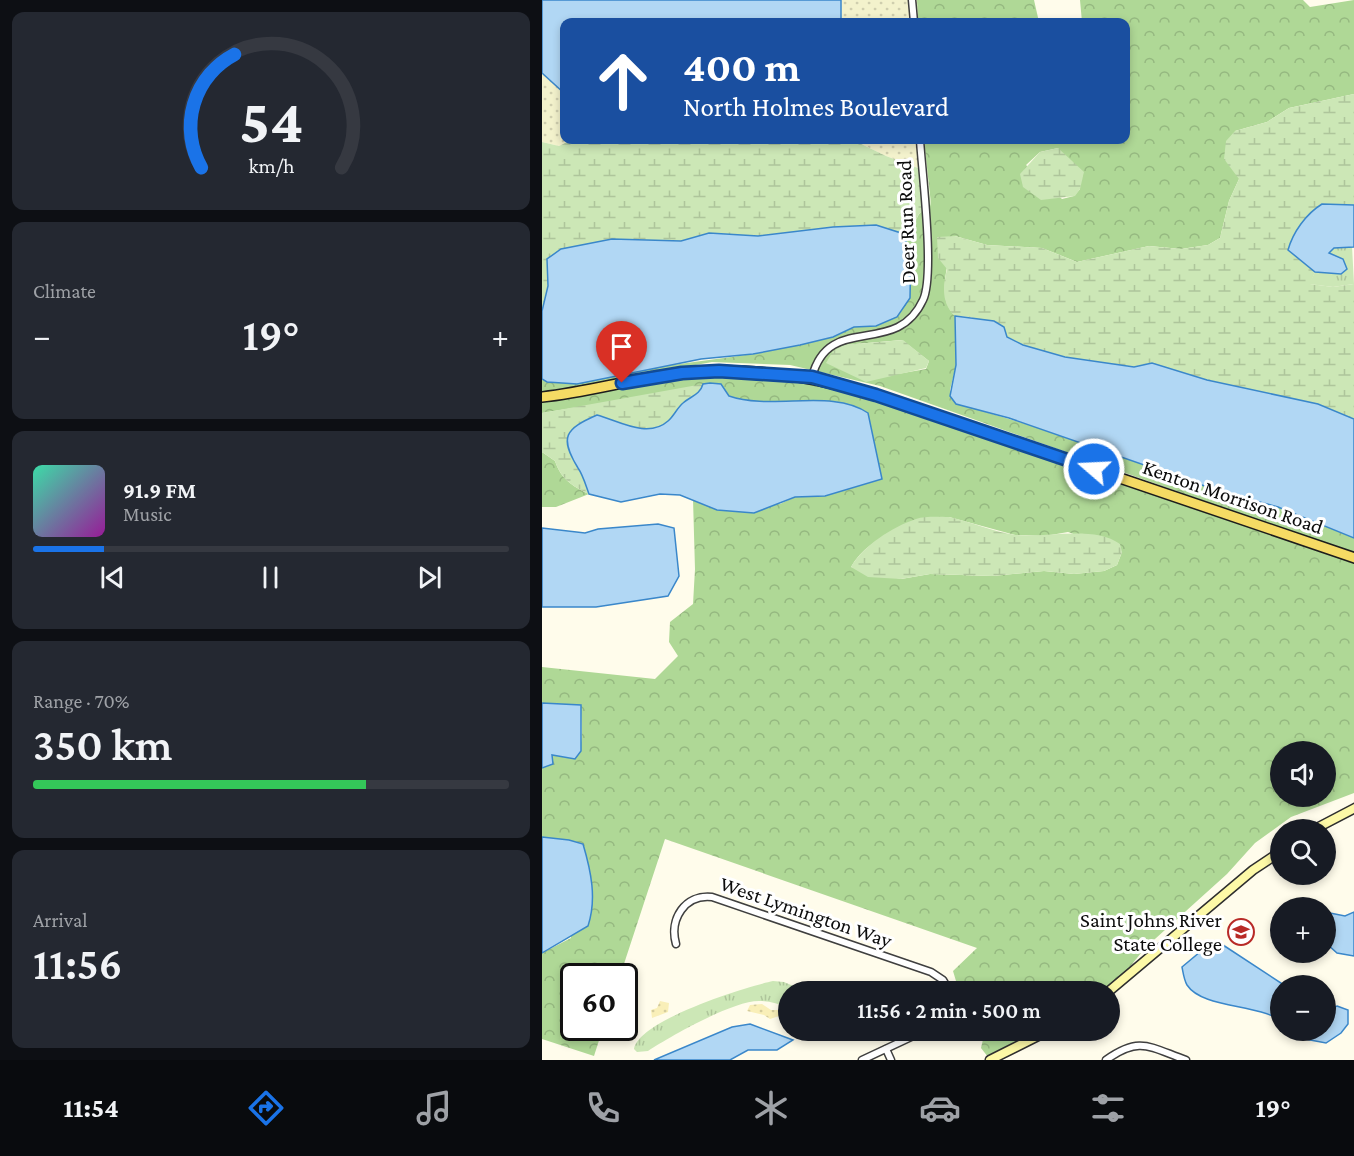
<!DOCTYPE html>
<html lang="en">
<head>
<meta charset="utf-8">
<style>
  :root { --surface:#171b24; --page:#242831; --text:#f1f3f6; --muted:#9ea1a6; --line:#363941; --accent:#1a73e8 }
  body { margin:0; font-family:"Crimson Pro",serif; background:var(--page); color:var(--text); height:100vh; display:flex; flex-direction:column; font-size:22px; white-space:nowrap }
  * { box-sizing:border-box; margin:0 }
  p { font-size:20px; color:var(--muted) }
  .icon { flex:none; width:33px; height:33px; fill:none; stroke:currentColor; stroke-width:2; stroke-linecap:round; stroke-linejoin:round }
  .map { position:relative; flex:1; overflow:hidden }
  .side { display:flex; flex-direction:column; gap:12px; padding:12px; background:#0d0f14; width:542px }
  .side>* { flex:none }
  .guide { position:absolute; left:18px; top:18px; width:570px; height:126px; border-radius:12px; box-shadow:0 3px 9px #0003; background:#1a4fa0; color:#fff; overflow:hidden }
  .controls { position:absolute; left:728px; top:741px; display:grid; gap:12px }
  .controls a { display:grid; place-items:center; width:66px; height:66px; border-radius:50%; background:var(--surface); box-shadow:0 3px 9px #0003; font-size:30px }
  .speed { position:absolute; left:18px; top:963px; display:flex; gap:12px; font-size:30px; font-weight:700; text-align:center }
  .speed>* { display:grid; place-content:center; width:78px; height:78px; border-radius:50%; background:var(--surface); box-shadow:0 3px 9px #0003; line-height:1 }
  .speed .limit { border:3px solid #111; border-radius:9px; background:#fff; color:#111 }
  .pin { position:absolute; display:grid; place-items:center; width:51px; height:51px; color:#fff; margin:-62px -26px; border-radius:50% 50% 50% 0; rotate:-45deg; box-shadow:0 0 6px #0007 }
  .pin .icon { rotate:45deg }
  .me { position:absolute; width:66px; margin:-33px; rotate:289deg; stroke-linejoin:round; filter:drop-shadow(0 0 4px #0008) }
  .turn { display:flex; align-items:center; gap:21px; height:126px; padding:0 24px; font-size:27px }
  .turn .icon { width:78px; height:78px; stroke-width:2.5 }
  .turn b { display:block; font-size:42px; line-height:51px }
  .big { font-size:45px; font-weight:600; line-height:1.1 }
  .side .card { flex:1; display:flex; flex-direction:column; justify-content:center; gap:9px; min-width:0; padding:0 21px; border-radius:12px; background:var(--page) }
  .side .dial { align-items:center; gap:0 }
  .dial svg { height:156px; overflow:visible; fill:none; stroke:var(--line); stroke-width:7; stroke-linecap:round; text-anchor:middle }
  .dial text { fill:var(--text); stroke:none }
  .song { display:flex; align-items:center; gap:18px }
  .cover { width:72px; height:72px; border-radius:9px; background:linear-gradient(135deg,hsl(160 70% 55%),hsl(300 70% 35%)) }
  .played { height:6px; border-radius:3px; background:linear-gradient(90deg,var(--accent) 15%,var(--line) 15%) }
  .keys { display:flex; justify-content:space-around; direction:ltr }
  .heat { display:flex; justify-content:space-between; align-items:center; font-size:33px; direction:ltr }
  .charge { height:9px; border-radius:4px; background:linear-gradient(90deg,#34c759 70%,var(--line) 0) }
  .trip { position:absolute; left:236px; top:981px; width:342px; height:60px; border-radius:30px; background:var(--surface); box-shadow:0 3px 9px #0003; font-weight:600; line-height:60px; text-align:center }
  .tab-bar { display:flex; height:96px; justify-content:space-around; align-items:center; background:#090b0e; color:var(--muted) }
  .tab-bar .icon { width:42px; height:42px }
  .tab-bar .current { color:var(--accent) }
  .tab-bar b { font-size:27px; color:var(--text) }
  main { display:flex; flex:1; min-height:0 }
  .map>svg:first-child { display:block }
  .farmland { fill:url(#farmland-dots) }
  .grass { fill:url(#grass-tufts) }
  .forest { fill:url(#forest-crowns); fill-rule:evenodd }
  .wetland { fill:url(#wetland-marsh) }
  .sand { fill:url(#sand-dots) }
  .water { fill:#b1d7f4; stroke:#3a87ca; stroke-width:1.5 }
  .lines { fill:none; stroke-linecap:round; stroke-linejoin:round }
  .street-casing { stroke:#3f3f3f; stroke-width:9 }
  .secondary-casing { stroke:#2e2e2e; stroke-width:11 }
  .primary-casing { stroke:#1d1d1d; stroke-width:12 }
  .street { stroke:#fff; stroke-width:6 }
  .secondary { stroke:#fdf9a7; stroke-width:8 }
  .primary { stroke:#f5db64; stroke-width:9 }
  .route-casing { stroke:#114b97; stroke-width:15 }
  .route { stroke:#1a73e8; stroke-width:10 }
  .labels { text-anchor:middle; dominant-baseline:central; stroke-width:6; stroke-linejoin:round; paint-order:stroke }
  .street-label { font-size:21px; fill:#0c0c0c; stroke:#fff }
  .poi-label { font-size:21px; fill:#0c0c0c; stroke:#fff; text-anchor:end }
</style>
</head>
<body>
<main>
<section class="side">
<div class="card dial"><svg viewBox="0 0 100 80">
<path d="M14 69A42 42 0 1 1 86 69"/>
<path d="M14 69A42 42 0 0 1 31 11" stroke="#1a73e8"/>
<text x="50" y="56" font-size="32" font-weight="700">54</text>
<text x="50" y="72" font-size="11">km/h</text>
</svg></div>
<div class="card"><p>Climate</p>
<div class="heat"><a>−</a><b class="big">19°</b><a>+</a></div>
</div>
<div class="card">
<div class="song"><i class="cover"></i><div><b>91.9 FM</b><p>Music</p></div></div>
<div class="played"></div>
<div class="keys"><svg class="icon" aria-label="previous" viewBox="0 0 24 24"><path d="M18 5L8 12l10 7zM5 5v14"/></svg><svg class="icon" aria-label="pause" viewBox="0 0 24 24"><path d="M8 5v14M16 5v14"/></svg><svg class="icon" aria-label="next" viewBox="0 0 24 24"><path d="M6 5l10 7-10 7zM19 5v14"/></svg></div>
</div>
<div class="card"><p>Range · 70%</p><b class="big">350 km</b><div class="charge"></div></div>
<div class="card"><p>Arrival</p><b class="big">11:56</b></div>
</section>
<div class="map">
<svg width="813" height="1060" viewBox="0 0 813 1060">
  <defs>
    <pattern id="farmland-dots" width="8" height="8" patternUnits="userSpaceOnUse" patternTransform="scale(1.5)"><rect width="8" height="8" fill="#f3f2cc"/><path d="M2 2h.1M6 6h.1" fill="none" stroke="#cfceae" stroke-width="1.8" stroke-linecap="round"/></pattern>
    <pattern id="grass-tufts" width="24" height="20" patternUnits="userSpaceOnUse" patternTransform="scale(1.5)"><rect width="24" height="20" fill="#cce7b6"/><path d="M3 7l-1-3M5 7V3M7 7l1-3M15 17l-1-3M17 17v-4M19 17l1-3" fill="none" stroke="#aec59b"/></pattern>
    <pattern id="forest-crowns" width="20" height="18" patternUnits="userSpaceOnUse" patternTransform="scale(1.5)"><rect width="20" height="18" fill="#afd896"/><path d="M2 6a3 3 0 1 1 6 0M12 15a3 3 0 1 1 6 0" fill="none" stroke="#95b880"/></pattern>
    <pattern id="wetland-marsh" width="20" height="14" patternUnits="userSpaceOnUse" patternTransform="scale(1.5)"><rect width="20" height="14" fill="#cce7b6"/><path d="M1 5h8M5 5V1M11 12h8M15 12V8" fill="none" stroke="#aec59b"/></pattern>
    <pattern id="sand-dots" width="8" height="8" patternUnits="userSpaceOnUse" patternTransform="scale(1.5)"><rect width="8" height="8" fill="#f9efb8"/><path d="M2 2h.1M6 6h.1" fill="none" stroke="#d4cc9d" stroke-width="1.8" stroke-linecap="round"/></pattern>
  </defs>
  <rect width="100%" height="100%" fill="#fffceb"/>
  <g class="farmland">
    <path d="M299,0H375L376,22H299Z"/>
    <path d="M0,73L22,93V140H29L17,146L0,142Z"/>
    <path d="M311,140H382L384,171L344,156Z"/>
  </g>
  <g class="grass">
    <path d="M810,246L812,284L791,287L767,284L773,272L799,274L805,269L787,254L792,248Z"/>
    <path d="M231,981L242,982L263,991L246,992V1008C237,1004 228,1001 218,1001C192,1000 129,1036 106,1051L95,1052L92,1049C97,1020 203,987 231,981Z"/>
  </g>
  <g class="forest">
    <path d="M375,0H492L497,22H376Z"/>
    <path d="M538,0H761L768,7L812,0V94L747,108L725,122L693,131L697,179L687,201L678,238L666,245L639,249L607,246L535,262L500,248L445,245L413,236C407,260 393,296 413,316L414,365L408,390L414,404C504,427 590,462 679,491C723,506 772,513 812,538V554L338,386L248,365L170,362L0,393V379L5,382L211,354L291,337L312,327L334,326L364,239L377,214L389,204L382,140H584V22H540ZM516,148L538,189L532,196L520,199L484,165L498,152ZM360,340L387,361L384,369L338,377L302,345Z"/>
    <path d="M179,375L245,379L290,385L812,561V793L749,817L713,843L685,874L603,948L583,973L560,991H417L411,971L435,948L123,839L78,976H32V1028H61L52,1056L0,1039V953L29,938L26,840L0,837V768L6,766L9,755L33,759C43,744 39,723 39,706L0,703V667L113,679L136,656L127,642L128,622L151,604L153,569L151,499L238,504L253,497L283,496L340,479L326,413C290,388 230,411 187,396L179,384L0,413V400L101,382ZM407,517L473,535L503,536L526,532L580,552L575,565L562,571L532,574L502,571L450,576L388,574L359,579L309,567C329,532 371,526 407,517ZM738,752H783V796H738Z"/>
    <path d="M0,452L13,461C19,479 30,486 47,494L14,507H0Z"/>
    <path d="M443,1031H501L446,1057L439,1048Z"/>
  </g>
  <g class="wetland">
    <path d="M812,94V205C777,203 774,206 752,234L759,261L769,266L773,272L768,284L791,287L812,284V419L776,404L665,380L610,363L592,367L523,357L481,345L429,317L413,316C399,303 401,287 405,269L396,258L395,237L413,236L445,245L500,248L535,262L607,246L639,249L666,245L678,238L687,201L697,179L682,159L684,141L693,131L725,122L747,108Z"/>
    <path d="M29,140H311L344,156L384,171L389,205L377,214L364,239L359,233L333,225L291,227L216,236L167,233L139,241L70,239L5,259L6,286L0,311V142L17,146Z"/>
    <path d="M516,148L542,172L538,189L533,196L499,200L481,187L478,174L498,152Z"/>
    <path d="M361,340L387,361L384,368L324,382L284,363L291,351L302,345Z"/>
    <path d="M161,384C158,395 149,396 141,403C135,408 132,416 126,421C106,439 77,421 55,415C23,429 17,437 36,468C41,475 44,486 47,494C30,486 19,479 13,461L0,452V413Z"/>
    <path d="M407,517C429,522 452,532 474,535C505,538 552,525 578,544L580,552L575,565L562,571L532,574L502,571L450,576L388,574L359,579L326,577L309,567C321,546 350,527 374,519C383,516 397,517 407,517Z"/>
  </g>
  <g class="sand">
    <path d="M118,1001L127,1003L126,1012L110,1018L109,1010L115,1008Z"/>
    <path d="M220,1004L229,1010H239L246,1016V1024L237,1016L228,1019L222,1015L205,1011L208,1005Z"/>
  </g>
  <g class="water">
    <path d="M0,0H299V22H22V93L0,73Z"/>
    <path d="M780,204L812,205V247L792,248L787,253L801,259L805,269L799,274L773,272L746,250C751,232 764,214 780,204Z"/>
    <path d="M334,225L359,233L369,250L368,298L355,317L334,326L312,327L291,337L258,345L211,354L159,359L35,384L5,382L0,379V311L6,286L5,259L19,249L70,239L139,241L167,233L216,236L291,227Z"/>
    <path d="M413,316L452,321L462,327L465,337L481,345L523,357L592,367L610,363L665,380L776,404L812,419V538L736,507L680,492L467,418L414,404L408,396L414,365Z"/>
    <path d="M168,383L179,384L187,396C230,411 290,388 326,413L340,479L283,496L253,497L212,513L175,510L138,495L118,494L79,502L47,494C44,486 41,475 36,468C17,437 23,429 55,415C77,421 106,439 126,421C132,416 135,408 141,403C149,396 158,395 161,384Z"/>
    <path d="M116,524L132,528L137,576L126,596L54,607H0V528L43,533L56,529Z"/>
    <path d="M0,703L39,705V751L33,759L10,755L11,764L0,768Z"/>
    <path d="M0,837L27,840L41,844C49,871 55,899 46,926L0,953Z"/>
    <path d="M783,912L803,916L812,912V956L795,953L785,944Z"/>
    <path d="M681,945L742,985L738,986V1020C714,1004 660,1008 645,985C642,980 641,972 640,967L664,947Z"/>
    <path d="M795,1006L806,1010V1024L799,1033L784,1043L763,1039L752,1031L783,1030V1011Z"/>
    <path d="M208,1024L251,1040L235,1050H206L188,1060H112L190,1027Z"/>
  </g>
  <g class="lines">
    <defs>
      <g id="street">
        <path d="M370,0L372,22"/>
        <path d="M270,377C287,311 354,359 381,300C393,275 380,172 378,140"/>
        <path d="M134,944C127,919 143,894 170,897L389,972L401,980L408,992"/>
        <path d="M344,1049L349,1060"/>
        <path d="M320,1060L384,1030"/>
        <path d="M564,1060C598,1036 607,1047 644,1060"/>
      </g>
      <g id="secondary">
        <path d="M771,830L813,808"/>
        <path d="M566,992L711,870L738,852"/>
        <path d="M448,1060L508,1030"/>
      </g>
      <path id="primary" d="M0,397C47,392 93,378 140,373C206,366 271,376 334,395L813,558"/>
    </defs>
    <use href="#street" class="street-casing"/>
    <use href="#secondary" class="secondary-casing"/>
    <use href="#primary" class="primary-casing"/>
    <use href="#street" class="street"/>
    <use href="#secondary" class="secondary"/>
    <use href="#primary" class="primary"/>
  </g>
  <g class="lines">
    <defs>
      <path id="route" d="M80,383L140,373L177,371L270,377L334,395L552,469"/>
    </defs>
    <use href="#route" class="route-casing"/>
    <use href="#route" class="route"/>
  </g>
  <defs>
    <symbol id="university-ring" viewBox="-11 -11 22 22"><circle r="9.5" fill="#fff" stroke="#b82a27" stroke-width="1.5"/><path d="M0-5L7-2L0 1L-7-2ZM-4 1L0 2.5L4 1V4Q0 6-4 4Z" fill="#b82a27"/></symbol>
  </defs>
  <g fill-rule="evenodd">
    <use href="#university-ring" x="684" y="917" width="30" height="30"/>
  </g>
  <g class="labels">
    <g class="street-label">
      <text transform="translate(364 222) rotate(-92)">Deer Run Road</text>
      <text transform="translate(691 497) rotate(19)">Kenton Morrison Road</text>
      <text transform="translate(264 912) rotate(19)">West Lymington Way</text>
    </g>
    <g class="poi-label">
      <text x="680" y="920">Saint Johns River<tspan x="680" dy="24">State College</tspan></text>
    </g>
  </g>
</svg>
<div class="controls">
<a><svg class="icon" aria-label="sound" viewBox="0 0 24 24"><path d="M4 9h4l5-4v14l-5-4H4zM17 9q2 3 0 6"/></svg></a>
<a><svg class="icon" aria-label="search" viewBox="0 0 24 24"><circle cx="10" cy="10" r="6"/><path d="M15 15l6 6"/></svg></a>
<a>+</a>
<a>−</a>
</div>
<div class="speed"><div class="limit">60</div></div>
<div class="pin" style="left:80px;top:383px;background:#d93025"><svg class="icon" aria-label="arrive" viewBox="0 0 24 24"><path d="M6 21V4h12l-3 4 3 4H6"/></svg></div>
<svg class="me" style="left:552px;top:469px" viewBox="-20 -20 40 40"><circle r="17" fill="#1a73e8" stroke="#fff" stroke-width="3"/><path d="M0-11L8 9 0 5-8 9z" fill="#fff"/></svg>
<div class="trip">11:56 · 2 min · 500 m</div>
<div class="guide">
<div class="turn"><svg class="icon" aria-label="ahead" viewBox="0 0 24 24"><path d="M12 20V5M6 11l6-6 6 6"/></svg><div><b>400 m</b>North Holmes Boulevard</div></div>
</div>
</div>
</main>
<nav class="tab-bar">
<b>11:54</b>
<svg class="icon current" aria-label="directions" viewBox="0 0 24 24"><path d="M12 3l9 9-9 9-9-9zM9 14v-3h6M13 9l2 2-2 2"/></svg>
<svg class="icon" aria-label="music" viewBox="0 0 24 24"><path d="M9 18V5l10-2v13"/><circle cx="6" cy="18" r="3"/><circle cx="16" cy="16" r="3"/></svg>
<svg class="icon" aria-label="phone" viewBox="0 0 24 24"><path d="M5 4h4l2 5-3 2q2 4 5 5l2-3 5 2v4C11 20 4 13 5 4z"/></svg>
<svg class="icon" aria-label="climate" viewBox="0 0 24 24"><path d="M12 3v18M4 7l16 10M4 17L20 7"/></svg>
<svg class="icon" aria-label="car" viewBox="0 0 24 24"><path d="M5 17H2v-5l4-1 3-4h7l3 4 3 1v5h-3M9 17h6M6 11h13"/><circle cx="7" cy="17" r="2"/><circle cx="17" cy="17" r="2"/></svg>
<svg class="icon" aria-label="filters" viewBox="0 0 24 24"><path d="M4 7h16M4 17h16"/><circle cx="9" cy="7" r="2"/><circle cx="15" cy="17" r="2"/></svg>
<b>19°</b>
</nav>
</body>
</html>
